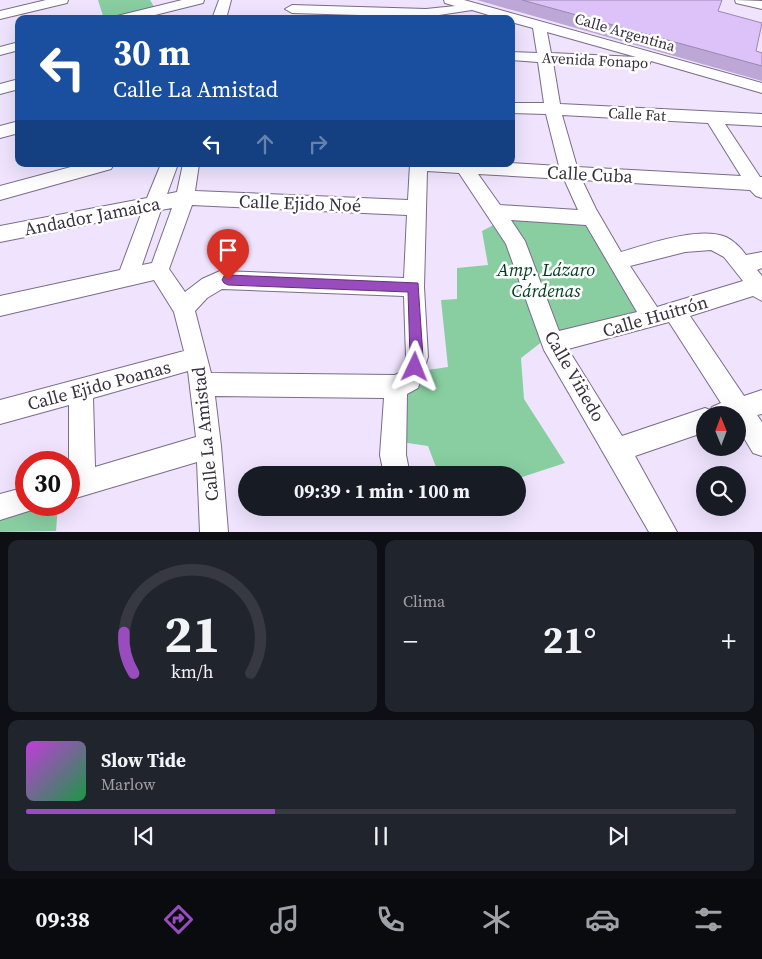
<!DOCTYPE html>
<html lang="es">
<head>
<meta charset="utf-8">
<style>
  :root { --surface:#171b24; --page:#20242c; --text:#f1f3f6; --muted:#9ea1a6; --line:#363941; --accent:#994cbd }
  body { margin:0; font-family:"Source Serif 4",serif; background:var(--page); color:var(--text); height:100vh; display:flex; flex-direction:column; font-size:19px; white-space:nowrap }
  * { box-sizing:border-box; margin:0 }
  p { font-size:16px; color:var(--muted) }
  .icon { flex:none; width:28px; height:28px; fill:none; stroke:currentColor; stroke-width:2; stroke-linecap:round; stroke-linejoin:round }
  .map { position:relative; height:532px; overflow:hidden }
  .details { display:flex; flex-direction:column; gap:8px; padding:8px; background:#0d0f14; flex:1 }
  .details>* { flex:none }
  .guide { position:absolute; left:15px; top:15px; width:500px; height:152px; border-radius:10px; box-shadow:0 5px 20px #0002; background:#1a4fa0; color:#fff; overflow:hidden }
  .needle { width:32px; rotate:359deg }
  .controls { position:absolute; left:696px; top:406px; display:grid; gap:10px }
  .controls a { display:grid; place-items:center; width:50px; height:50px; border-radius:50%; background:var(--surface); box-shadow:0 5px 20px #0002; font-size:25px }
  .speed { position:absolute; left:15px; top:451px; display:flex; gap:10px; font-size:25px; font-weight:700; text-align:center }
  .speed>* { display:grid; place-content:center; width:65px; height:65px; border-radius:50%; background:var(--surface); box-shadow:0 5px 20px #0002; line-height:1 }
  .speed .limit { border:8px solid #d22; background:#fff; color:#111 }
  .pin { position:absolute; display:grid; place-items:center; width:42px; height:42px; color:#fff; margin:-51px -21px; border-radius:50% 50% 50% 0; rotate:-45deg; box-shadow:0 0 5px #0007 }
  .pin .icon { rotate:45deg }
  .me { position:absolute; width:55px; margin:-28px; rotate:2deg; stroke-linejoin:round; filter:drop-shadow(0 0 4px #0008) }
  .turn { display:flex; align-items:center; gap:18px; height:105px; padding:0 15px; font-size:22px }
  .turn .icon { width:65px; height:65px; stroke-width:2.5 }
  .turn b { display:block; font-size:35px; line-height:42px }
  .lanes { display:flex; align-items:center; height:48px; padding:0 15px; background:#0003; justify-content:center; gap:25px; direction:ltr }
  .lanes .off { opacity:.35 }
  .big { font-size:38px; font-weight:700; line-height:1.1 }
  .details .widget { flex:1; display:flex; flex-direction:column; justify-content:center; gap:8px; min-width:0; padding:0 18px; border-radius:10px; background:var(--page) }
  .details .dial { align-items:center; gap:0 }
  .dial svg { height:130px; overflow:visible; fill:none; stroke:var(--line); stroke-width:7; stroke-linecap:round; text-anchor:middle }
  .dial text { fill:var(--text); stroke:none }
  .song { display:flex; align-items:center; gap:15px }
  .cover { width:60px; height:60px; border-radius:8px; background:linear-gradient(135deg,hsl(290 70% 55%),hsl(140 70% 35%)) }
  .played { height:5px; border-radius:2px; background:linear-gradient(90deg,var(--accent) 35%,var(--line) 35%) }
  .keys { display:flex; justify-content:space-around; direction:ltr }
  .heat { display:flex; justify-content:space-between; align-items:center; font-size:28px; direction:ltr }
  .details .tiles { flex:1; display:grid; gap:8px; grid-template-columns:1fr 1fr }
  .widget:last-child { grid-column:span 2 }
  .trip { position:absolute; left:238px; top:466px; width:288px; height:50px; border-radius:25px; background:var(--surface); box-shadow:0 5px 20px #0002; font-weight:700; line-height:50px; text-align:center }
  .menu { display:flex; height:80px; justify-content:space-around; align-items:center; background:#090b0e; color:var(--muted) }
  .menu .icon { width:35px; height:35px }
  .menu .selected { color:var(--accent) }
  .menu b { font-size:22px; color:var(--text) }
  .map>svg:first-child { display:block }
  .green { fill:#88cea1 }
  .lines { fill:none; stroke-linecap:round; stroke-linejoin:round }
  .minor-casing { stroke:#7a6c8a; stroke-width:2 }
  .minor { fill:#fff; fill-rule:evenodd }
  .wall { fill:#bda7d6 }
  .building { fill:#dcc2f9; stroke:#9a88ae }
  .route { fill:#994cbd; stroke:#63317b }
  .labels { text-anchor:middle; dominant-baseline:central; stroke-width:5; stroke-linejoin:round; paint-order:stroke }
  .far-street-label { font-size:15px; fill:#37313e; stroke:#fff }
  .street-label { font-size:18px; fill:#37313e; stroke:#fff }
  .park-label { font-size:18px; font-style:italic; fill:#003b1e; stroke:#fff }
</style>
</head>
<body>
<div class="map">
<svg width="762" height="532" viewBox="0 0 762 532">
  <rect width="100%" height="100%" fill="#efe3fe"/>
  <g class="green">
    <path d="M98,0H150L156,10L123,19H104Z"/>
    <path d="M509,217L588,222L643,314L543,341L521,358L524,399L565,463L516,479V475H439L428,446L401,442L406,392L421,371L448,367L441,300L457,299V268L488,265L482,231Z"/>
    <path d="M26,502V505H58L56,531L0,532V510Z"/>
  </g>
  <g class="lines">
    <defs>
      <g id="minor">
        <path d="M46,0H68L67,3L0,19V11Z"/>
        <path d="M182,0H204L203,3L139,19H115L117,16Z"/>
        <path d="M219,0H231L226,19H212Z"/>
        <path d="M444,0H464L762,83V93L651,61L649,65L644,67L553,62L560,104L762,114V126L725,124L760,177H762V198L756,196L750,190L582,180L596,209L621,252C648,244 699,226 726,237C734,241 741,248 746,255L762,252V268L757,270L762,276V301L753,296L690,316L744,396L762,390V414L757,415L762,422V456L753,453L738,428V415H705V432L635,456L677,532H649L544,350L506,244L459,173L427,171L424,287L428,357L418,388L407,394L406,455L410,475H384L380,455L384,398L215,396L221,446L228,532H200L197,462L69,500V405L0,424V400L184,351L174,312L154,280L0,316V296L120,270L141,214L0,242V226L147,198L161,164H178L167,194L177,192L183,164H199L195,191L408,200L410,164L511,163L559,166L546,114L511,113V103H544L538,62L511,60V52L537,53L533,28L511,22V19H502L472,10L426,17L292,13L285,9L292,5L426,9L455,6L445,3ZM547,32L636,57L551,53ZM562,115L708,123L741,176L577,167ZM478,174L564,179L578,210L500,205ZM192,205L407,215L404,278L220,271L202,279L185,292L169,269ZM172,208L152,263L142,265L161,210ZM511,220L586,225L637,312L559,331L525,241ZM711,250L724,257L743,281L657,307L630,266L685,252ZM222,289L404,296L406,357L401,372L395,375L211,373L195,311L207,298ZM669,322L721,403L712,407L710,410L705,408L622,436L568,349ZM188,371L196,437L95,467L93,398Z"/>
        <path d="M735,0L762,1V9L736,3Z"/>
        <path d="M19,42V50L0,55V47Z"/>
        <path d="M19,79V89L0,94V84Z"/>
        <path d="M19,121V133L0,138V126Z"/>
        <path d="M82,164H114L111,169L0,200V186Z"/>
        <path d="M26,487V505H37L35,509L0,520V494Z"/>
      </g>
    </defs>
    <use href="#minor" class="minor-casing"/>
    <use href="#minor" class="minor"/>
  </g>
  <path class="wall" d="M477,0H722L718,11L756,51L762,53V81Z"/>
  <path class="building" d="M522,0H722L718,11L762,23L756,51L762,53V66Z"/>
  <path class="route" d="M228,275L418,283L423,357L420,371L415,373L411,371L409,367L410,357L408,292L228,285L224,283L222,280L224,276Z"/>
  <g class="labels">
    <g class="far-street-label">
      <text transform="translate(625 32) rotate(16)">Calle Argentina</text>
      <text transform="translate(595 60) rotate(3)">Avenida Fonapo</text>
      <text transform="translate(637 114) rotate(3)">Calle Fat</text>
    </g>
    <g class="street-label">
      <text transform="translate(590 174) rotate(3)">Calle Cuba</text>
      <text transform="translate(300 203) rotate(2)">Calle Ejido Noé</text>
      <text transform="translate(92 216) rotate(-11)">Andador Jamaica</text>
      <text transform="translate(655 316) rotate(-16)">Calle Huitrón</text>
      <text transform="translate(575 376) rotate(60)">Calle Viñedo</text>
      <text transform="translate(99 385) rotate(-15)">Calle Ejido Poanas</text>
      <text transform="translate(205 434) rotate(-96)">Calle La Amistad</text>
    </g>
    <g class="park-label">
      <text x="546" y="269">Amp. Lázaro<tspan x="546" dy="21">Cárdenas</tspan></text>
    </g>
  </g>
</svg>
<div class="controls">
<a><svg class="needle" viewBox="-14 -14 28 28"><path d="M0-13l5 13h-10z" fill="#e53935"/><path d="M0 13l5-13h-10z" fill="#9ea1a6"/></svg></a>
<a><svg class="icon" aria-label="search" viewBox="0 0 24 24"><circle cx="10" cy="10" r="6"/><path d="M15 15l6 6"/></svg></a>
</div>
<div class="speed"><div class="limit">30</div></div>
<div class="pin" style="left:228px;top:280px;background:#d93025"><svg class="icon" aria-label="arrive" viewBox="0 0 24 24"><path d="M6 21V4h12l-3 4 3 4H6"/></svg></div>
<svg class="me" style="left:415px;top:367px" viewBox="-20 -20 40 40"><path d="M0-17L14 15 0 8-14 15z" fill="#994cbd" stroke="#fff" stroke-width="4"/></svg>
<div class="trip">09:39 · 1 min · 100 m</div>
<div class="guide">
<div class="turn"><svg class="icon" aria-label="left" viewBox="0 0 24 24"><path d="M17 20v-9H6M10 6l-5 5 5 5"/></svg><div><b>30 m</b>Calle La Amistad</div></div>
<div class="lanes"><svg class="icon" aria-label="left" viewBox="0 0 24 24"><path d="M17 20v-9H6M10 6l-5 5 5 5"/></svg><svg class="icon off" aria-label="ahead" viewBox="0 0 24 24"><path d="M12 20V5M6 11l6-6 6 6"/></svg><svg class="icon off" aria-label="right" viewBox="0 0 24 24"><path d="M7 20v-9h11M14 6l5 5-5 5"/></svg></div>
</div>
</div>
<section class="details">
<div class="tiles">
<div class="widget dial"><svg viewBox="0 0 100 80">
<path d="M14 69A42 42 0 1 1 86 69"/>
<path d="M14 69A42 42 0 0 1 8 44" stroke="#994cbd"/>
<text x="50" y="56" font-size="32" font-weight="700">21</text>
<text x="50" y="72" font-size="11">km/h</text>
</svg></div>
<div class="widget"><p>Clima</p>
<div class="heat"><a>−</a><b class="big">21°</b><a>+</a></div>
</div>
<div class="widget">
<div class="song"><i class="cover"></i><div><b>Slow Tide</b><p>Marlow</p></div></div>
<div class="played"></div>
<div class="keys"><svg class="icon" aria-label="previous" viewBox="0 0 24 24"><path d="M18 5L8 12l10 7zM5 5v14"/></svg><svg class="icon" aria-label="pause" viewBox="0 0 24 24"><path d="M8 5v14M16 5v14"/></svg><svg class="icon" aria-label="next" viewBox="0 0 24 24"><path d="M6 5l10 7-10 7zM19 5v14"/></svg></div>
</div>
</div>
</section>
<nav class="menu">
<b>09:38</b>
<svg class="icon selected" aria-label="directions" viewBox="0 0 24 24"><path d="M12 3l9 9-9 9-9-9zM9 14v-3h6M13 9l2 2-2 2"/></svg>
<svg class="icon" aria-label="music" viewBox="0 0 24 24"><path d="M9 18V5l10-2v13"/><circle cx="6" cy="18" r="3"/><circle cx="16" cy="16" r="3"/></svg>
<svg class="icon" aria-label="phone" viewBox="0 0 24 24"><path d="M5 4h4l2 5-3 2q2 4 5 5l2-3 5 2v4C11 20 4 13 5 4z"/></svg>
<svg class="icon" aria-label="climate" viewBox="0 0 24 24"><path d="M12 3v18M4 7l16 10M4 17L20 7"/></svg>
<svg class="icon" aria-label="car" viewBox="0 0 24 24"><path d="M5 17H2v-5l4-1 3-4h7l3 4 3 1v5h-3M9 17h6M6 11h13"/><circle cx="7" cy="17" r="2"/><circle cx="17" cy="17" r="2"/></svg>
<svg class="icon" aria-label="filters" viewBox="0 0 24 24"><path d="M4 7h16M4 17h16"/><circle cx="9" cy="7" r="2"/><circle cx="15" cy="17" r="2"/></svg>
</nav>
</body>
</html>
